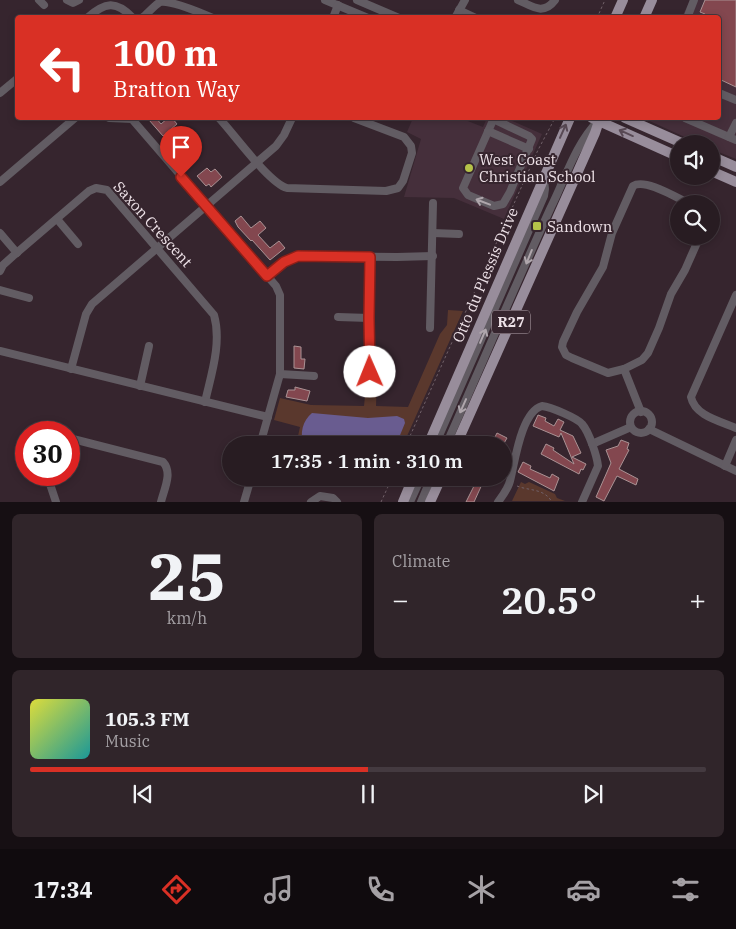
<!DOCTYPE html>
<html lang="en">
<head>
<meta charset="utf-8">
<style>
  :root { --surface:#281c22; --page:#30252a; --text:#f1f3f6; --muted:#a5a1a5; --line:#443a40; --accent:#d93025 }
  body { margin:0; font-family:"IBM Plex Serif",serif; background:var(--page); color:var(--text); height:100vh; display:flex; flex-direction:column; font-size:19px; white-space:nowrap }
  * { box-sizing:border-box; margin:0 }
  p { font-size:16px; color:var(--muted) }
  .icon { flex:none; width:28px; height:28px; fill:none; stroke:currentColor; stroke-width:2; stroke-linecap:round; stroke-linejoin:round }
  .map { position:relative; height:502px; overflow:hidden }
  .details { display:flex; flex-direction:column; gap:12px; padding:12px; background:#160f13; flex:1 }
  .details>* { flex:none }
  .hud { position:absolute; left:15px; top:15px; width:706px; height:105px; border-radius:5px; box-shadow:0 2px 8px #0003,0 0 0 1px var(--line); background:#d93025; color:#fff; overflow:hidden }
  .tools { position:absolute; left:670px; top:135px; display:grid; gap:10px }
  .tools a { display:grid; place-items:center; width:50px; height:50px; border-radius:50%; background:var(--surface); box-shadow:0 2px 8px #0003,0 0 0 1px var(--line); font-size:25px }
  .speed { position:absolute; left:15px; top:421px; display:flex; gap:10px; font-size:25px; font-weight:700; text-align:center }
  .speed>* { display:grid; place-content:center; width:65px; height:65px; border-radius:50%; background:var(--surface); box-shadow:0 2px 8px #0003,0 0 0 1px var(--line); line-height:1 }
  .speed .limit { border:8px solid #d22; background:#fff; color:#111 }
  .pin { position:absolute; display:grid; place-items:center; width:42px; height:42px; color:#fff; margin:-51px -21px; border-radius:50% 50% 50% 0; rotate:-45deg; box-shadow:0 0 5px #0007 }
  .pin .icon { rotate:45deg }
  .me { position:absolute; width:55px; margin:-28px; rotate:359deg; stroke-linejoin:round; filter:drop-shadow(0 0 4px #0008) }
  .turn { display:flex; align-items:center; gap:18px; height:105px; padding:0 15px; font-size:22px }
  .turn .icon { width:65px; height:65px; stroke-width:2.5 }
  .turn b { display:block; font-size:35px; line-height:42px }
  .big { font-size:38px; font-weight:600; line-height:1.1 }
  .details .tile { flex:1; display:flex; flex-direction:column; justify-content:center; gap:8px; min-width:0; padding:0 18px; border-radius:8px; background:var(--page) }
  .details .dial { align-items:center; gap:0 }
  .dial b { font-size:65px; line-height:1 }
  .song { display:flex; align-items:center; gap:15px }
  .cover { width:60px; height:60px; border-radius:8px; background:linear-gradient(135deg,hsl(60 70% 55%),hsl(180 70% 35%)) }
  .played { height:5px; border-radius:2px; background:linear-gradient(90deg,var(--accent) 50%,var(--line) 50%) }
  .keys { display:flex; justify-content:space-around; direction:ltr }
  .heat { display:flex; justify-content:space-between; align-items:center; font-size:28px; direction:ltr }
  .details .tiles { flex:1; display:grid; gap:12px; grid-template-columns:1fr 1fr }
  .tile:last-child { grid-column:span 2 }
  .trip { position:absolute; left:222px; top:436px; width:290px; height:50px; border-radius:25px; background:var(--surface); box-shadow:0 2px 8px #0003,0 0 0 1px var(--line); font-weight:600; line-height:50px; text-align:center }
  .tab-bar { display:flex; height:80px; justify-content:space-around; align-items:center; background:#100b0e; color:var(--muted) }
  .tab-bar .icon { width:35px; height:35px }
  .tab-bar .on { color:var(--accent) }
  .tab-bar b { font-size:22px; color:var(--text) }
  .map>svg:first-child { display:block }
  .built { fill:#452f3b }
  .green { fill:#5a382d }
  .water { fill:#695c90 }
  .building { fill:#83474f; stroke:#aa9294 }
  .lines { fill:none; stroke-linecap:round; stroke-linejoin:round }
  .path { stroke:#716169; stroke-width:1; stroke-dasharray:2.5 2.5; stroke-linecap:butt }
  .minor { stroke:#625c63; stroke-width:8 }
  .major { stroke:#988d9b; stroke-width:10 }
  .oneway { stroke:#584954 }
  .oneway2 { stroke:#afa6ac }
  .route-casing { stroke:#8d1f18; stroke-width:12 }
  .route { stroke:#d93025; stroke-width:9 }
  .poi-dot { fill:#b5c249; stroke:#36252e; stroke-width:2 }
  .labels { text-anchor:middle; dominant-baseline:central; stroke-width:4; stroke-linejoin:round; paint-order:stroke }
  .shield { fill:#36252e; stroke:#b7a9b0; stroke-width:1 }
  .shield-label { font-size:14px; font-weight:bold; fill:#eee2e8 }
  .poi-label { font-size:15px; fill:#eee2e8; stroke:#36252e; text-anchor:start }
  .street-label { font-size:15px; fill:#eee2e8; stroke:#36252e }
</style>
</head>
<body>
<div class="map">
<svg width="736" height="502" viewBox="0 0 736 502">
  <rect width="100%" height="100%" fill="#36252e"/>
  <g class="built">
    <path d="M690,0H736V159L711,149V144H700L643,118H719V18L682,17Z"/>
    <path d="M413,118H460L483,127L487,118H506L542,134L504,219L454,198L404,197L421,139L407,132Z"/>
  </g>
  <g class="green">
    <path d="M448,310L463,311L403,445H296L300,427L274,420L280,398L311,405L364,406L367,377L372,380L377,379L376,406L408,407L440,334L447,325Z"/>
    <path d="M521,482L525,484L529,482L555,494L557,498L565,501H512Z"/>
  </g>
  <path class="water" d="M312,413L368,418L397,416L404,419L405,423L396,445H304C299,434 303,420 312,413Z"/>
  <g class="building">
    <path d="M705,0H736V87L719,79V18H704L705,14L700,12Z"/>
    <path d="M152,118H156L161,124L168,118H172L177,124L163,136L149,120Z"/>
    <path d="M207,168L211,172L215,169L222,177L211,187L209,184L206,186L197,176Z"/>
    <path d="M241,216L251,228L260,221L266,228L258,235L270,248L279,241L285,248L270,260L252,240L251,241L238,227L235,221Z"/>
    <path d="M294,346L301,347V359H305L304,369L294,368Z"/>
    <path d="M295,387L310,391L307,401L286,397L288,390H295Z"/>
    <path d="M538,415L546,418L545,421L554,426L558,419L564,422L560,430L573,436L581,453L572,457L586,464L583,470L581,469L579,474L541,454L546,444L554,448L553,450L574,464L561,433L559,437L533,426Z"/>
    <path d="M497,433L507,438L503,445L493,441Z"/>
    <path d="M621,440L629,443L627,449L629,450L619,469L638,479L636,485L617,476L604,501L596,497L611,463L606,450L618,446Z"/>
    <path d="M523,462L531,466L530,469L550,478L552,474L559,478L554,491L518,472Z"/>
    <path d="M476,478L484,480L474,502H466L474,486Z"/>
  </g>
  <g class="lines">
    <g class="path">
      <path d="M597,18L605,0"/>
      <path d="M406,445L538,150L555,118"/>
      <path d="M517,486C529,491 544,488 552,502"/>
      <path d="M381,502L392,478"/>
    </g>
    <g class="minor">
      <path d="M39,0L44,5"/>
      <path d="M67,0L73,3L79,0"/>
      <path d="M325,0L368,18"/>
      <path d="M357,0L399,18"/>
      <path d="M518,0C532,6 543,16 555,0"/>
      <path d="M459,10L476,18"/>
      <path d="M87,18C105,2 116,0 133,18"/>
      <path d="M142,18C148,13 154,6 160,2C172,0 201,13 213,18"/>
      <path d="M333,18L338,5"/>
      <path d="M455,18L465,0"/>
      <path d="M687,18L694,0"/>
      <path d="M0,93L18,78"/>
      <path d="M719,93L736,100"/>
      <path d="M109,118L132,119"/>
      <path d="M131,118L276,286L280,295V374L260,445"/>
      <path d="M219,118C234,134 269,183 287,188L386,191L398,188L403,181L412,153L411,146L404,137L354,118"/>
      <path d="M685,118L736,140"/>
      <path d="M493,119L529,136L532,139L510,192L503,204L494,206L468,195L463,188L494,118"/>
      <path d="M488,131L529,149"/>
      <path d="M729,137L736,123"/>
      <path d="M0,182L75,118"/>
      <path d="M690,204C677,198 645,178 633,186L612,233L603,267L577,312L563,342L562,347L566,355L572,358L608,373L624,369L642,360L648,353L659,328L671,294L685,270L700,236"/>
      <path d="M57,219L78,244"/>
      <path d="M0,233L17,253"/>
      <path d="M433,233L459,234"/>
      <path d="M0,271L3,265L13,256L89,191L96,188L107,190L214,315C222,343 211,375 205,402"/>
      <path d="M267,276L284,262L298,256L397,257L433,256"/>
      <path d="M0,290L29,298"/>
      <path d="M736,295L691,397C695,416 720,421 736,428"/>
      <path d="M338,317L369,318"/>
      <path d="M430,328L433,203"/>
      <path d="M0,351L268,417"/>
      <path d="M71,369L86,314L92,304L276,146L284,135L292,118"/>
      <path d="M624,369L641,412"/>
      <path d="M370,372L369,318L370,257"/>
      <path d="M280,374L314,376"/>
      <path d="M140,386L149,346"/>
      <circle cx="641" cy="422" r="11"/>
      <path d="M649,429L736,471"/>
      <path d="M37,432H47"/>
      <path d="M69,438L163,462C173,473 164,489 161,502"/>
      <path d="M592,444L631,427"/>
      <path d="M435,445L544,196L545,189L544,180"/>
      <path d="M446,445C481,366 515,286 551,207C565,179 576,143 598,121"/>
      <path d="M725,466L736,440"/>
      <path d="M47,475L56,502"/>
      <path d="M244,502L251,478"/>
      <path d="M311,502L320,496L333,498L337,502"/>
      <path d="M410,502L421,478"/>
      <path d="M421,502L431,478"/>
      <path d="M498,502C503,495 508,489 510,481C515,462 521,412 542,406C551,407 577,418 582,424C589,432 597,456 598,466L582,502"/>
    </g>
    <g class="major">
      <path d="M615,18L623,0"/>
      <path d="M644,18L652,0"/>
      <path d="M592,118L679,157"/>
      <path d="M625,118L684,144"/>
      <path d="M711,156L736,167"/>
      <path d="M711,171L736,182"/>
      <path d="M428,445L570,118"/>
      <path d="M456,445L595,133L600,118"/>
      <path d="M403,502L413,478"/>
      <path d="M430,502L441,478"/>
    </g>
  </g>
  <defs><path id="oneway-shaft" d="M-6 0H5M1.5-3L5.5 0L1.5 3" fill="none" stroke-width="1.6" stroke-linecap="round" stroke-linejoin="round" transform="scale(1.25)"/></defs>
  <g class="oneway">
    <use href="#oneway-shaft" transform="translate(563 131) rotate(-66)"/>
    <use href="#oneway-shaft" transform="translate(626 133) rotate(-156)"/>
  </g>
  <g class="oneway2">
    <use href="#oneway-shaft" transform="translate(483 202) rotate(-159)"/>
    <use href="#oneway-shaft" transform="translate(529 257) rotate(112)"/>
    <use href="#oneway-shaft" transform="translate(483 336) rotate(-67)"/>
    <use href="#oneway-shaft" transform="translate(463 406) rotate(114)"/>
  </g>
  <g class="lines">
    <defs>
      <path id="route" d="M181,177L267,276L284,262L298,256L370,257L369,318L370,372"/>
    </defs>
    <use href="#route" class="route-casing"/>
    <use href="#route" class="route"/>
  </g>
  <g class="poi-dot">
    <circle cx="469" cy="168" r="5"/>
    <rect x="532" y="221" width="10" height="10" rx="2.5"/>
  </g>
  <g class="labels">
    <rect class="shield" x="492" y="310.5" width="38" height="23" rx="4"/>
    <g class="shield-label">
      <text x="511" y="322">R27</text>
    </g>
    <g class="poi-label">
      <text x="479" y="159">West Coast<tspan x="479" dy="17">Christian School</tspan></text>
      <text x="547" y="226">Sandown</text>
    </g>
    <g class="street-label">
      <text transform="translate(153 224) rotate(48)">Saxon Crescent</text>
      <text transform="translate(485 275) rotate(-67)">Otto du Plessis Drive</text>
    </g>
  </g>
</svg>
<div class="tools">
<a><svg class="icon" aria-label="sound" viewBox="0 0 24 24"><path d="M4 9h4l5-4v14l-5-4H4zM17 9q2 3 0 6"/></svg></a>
<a><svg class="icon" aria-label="search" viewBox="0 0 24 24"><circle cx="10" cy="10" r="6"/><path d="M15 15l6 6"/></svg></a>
</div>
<div class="speed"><div class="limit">30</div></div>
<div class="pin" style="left:181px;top:177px;background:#d93025"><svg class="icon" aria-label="arrive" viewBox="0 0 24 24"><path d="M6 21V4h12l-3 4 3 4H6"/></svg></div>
<svg class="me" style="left:370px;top:372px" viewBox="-20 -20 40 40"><circle r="19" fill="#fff"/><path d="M0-13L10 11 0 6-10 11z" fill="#d93025"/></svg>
<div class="trip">17:35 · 1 min · 310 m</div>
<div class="hud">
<div class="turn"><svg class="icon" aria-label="left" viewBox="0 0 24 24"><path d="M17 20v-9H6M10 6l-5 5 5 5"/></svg><div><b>100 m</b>Bratton Way</div></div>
</div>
</div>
<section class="details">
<div class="tiles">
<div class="tile dial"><b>25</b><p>km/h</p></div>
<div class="tile"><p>Climate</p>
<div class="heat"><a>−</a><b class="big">20.5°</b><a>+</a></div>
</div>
<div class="tile">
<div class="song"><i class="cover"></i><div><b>105.3 FM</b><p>Music</p></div></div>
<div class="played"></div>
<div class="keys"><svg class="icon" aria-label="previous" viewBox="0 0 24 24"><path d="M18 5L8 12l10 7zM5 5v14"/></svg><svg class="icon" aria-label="pause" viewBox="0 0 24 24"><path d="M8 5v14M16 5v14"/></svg><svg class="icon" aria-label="next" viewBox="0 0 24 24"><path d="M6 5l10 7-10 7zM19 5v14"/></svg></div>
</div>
</div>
</section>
<nav class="tab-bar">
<b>17:34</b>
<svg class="icon on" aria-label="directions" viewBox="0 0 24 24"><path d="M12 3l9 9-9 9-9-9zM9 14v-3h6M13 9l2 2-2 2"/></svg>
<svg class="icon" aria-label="music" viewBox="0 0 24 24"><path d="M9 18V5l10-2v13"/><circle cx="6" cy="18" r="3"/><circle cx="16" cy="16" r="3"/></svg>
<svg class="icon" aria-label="phone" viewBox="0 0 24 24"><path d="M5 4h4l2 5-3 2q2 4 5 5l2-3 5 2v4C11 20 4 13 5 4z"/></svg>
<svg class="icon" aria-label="climate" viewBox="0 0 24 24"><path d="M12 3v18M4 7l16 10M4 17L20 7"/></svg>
<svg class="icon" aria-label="car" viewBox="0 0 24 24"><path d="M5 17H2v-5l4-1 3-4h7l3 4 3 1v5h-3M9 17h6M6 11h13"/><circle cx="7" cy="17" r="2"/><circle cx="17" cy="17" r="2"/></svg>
<svg class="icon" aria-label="filters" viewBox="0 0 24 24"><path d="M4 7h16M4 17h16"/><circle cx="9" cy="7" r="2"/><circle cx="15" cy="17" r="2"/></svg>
</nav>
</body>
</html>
